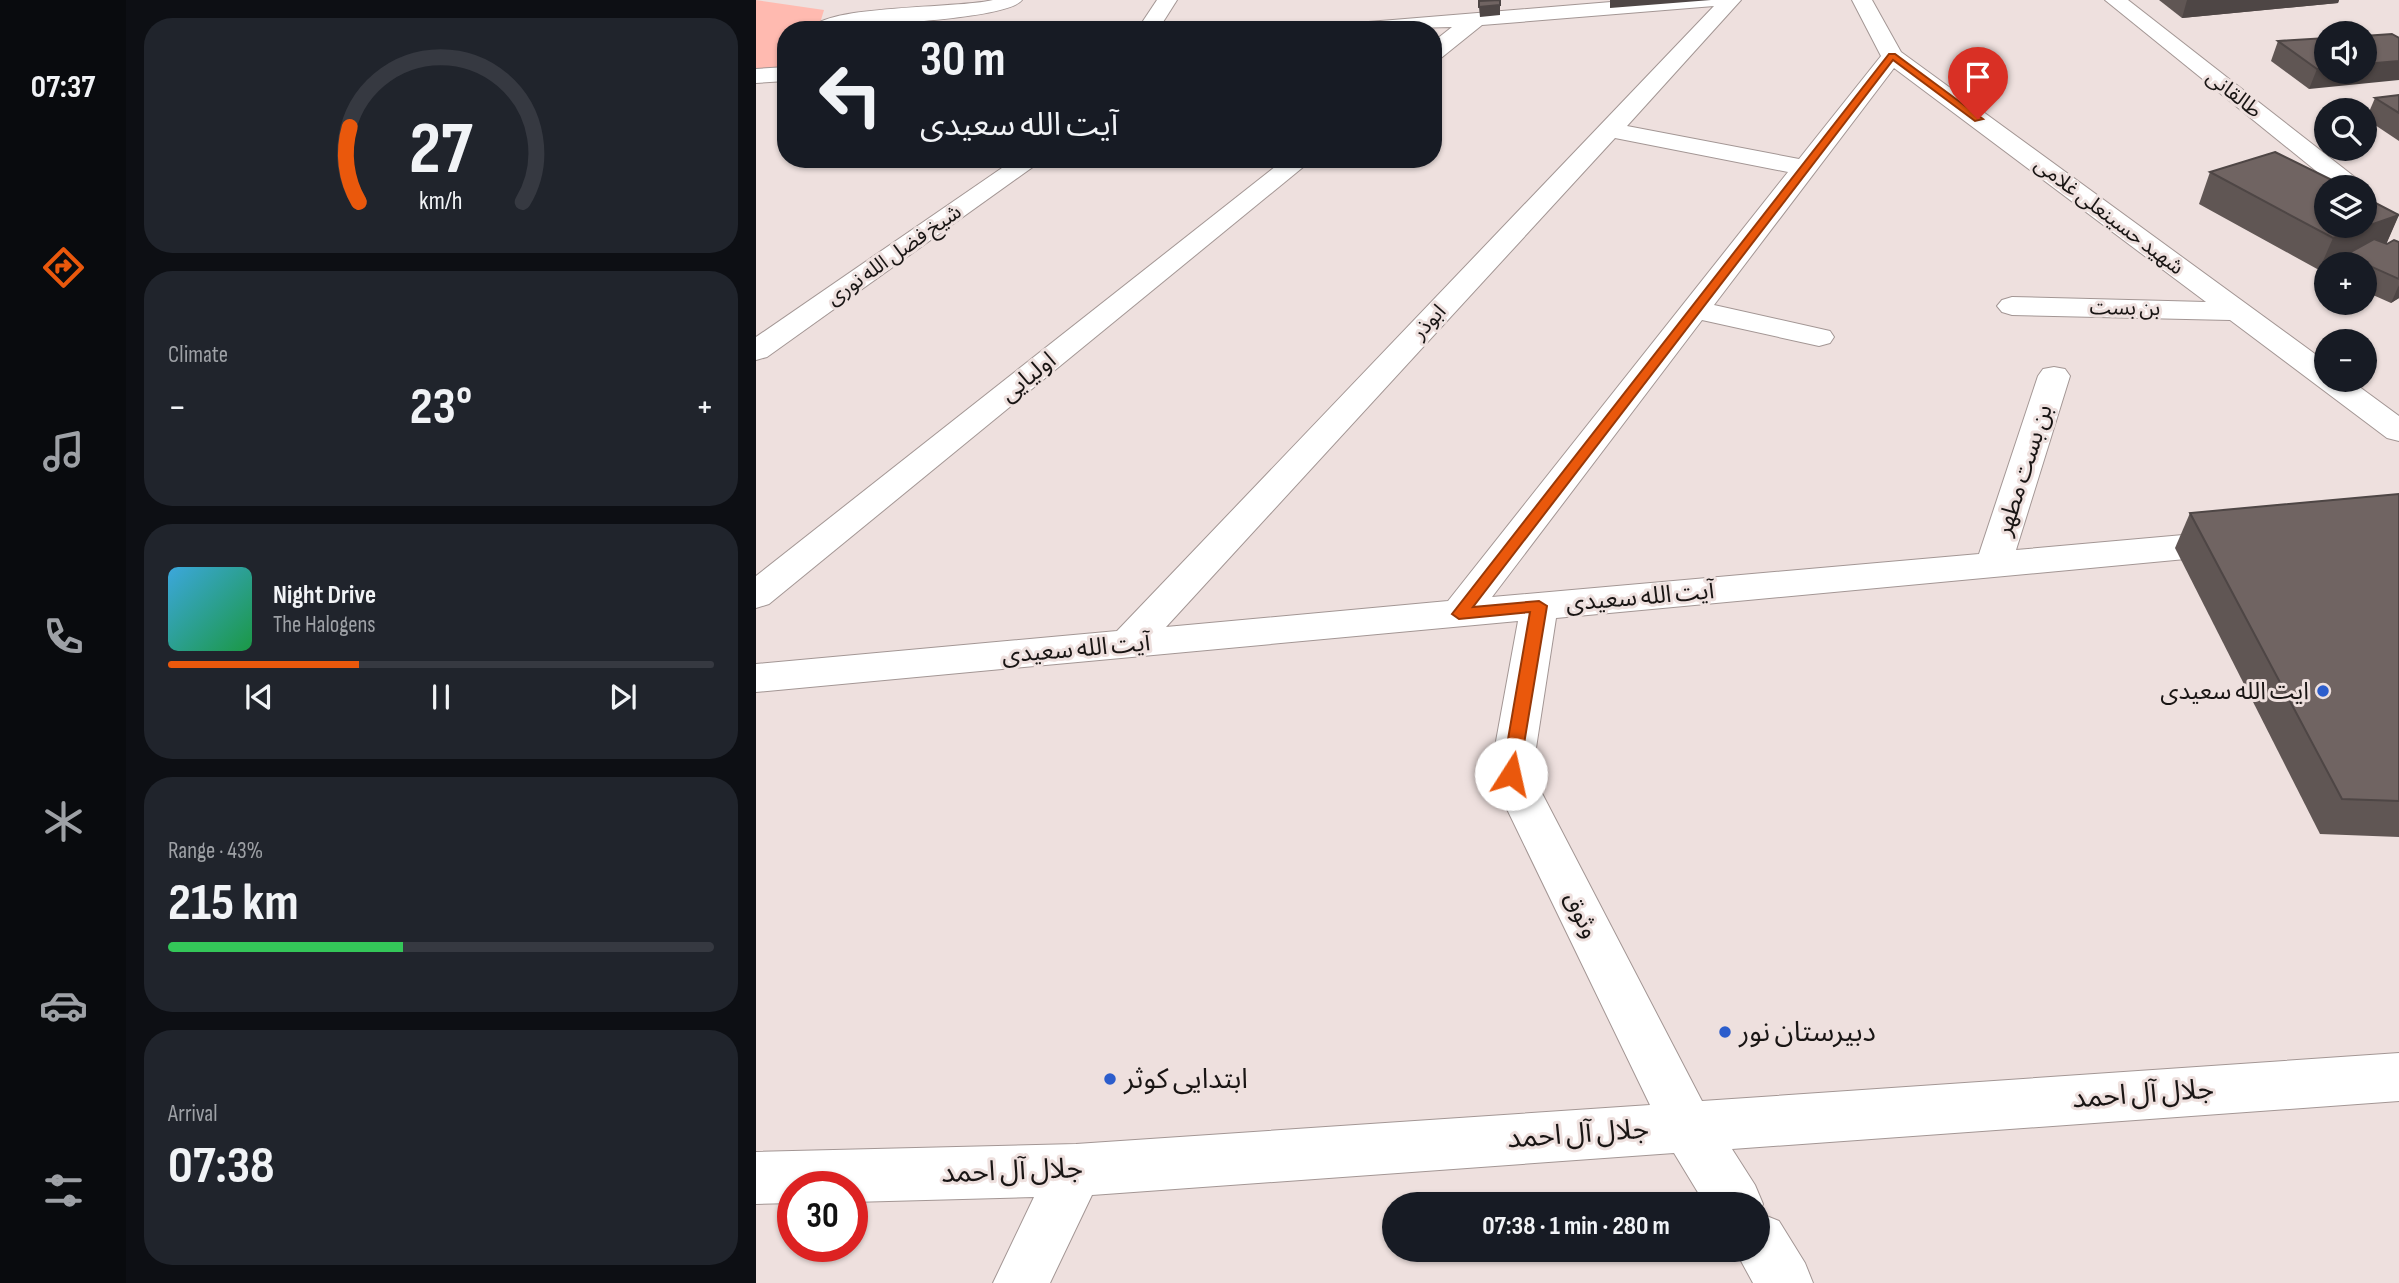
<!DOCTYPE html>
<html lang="en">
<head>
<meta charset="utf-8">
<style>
  :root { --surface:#171b24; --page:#20242c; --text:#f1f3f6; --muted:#9ea1a6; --line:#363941; --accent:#ea580c }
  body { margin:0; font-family:"Sofia Sans Condensed","Noto Sans Arabic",sans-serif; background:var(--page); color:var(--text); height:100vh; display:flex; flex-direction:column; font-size:26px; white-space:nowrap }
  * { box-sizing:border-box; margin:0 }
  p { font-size:23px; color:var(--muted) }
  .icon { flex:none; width:38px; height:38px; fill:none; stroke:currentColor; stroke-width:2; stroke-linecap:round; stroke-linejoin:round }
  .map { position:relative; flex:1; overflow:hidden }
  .details { display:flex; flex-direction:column; gap:18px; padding:18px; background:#0d0f14; width:630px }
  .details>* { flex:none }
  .banner { position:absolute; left:21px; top:21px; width:665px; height:147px; border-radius:28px; box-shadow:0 2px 5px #0004; background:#171b24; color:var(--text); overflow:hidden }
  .tools { position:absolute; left:1558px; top:21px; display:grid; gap:14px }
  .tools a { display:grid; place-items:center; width:63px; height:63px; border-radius:50%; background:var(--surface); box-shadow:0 2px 5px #0004; font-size:35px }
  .speed { position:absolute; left:21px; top:1171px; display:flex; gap:14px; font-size:35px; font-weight:700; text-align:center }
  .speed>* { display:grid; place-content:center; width:91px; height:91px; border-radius:50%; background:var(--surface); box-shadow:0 2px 5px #0004; line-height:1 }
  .speed .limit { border:10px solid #d22; background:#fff; color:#111 }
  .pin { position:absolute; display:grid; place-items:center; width:60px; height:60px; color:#fff; margin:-72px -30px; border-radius:50% 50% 50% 0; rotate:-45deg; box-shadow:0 0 7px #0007 }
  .pin .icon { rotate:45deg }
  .me { position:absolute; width:77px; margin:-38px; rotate:10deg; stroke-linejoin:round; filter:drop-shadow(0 0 5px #0008) }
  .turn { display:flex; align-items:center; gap:24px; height:147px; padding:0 28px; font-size:32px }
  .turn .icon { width:91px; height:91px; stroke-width:2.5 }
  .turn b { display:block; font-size:49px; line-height:60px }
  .big { font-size:52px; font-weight:700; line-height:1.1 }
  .details .card { flex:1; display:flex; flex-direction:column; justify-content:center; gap:10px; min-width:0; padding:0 24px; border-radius:28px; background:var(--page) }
  .details .dial { align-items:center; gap:0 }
  .dial svg { height:182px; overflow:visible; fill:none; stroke:var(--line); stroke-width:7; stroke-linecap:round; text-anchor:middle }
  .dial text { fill:var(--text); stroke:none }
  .song { display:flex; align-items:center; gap:21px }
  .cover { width:84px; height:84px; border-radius:10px; background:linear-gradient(135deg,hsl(200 70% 55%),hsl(140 70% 35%)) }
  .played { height:7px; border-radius:4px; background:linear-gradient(90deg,var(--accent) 35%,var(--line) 35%) }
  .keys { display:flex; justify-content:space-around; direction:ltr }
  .heat { display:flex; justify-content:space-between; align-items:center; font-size:38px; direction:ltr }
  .charge { height:10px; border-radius:5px; background:linear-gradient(90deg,#34c759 43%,var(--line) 0) }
  .trip { position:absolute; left:626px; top:1192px; width:388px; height:70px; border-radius:35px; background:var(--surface); box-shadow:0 2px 5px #0004; font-weight:700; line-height:70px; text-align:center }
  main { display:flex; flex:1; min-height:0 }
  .dock { display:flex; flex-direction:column; width:126px; justify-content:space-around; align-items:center; background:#090b0e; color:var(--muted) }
  .dock .icon { width:49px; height:49px }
  .dock .active { color:var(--accent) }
  .dock b { font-size:32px; color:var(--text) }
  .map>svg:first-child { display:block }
  .green { fill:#ffbab0 }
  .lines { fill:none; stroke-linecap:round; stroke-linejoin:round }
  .minor-casing { stroke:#a39694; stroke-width:2 }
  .minor { fill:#fff; fill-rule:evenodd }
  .wall { fill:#605654 }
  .shaded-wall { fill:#4e4645 }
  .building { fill:#706462; stroke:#4e4645; stroke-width:2 }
  .route { fill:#ea580c; stroke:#983908; stroke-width:2 }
  .poi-dot { fill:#2c5dcc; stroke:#eee0de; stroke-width:2.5 }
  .labels { text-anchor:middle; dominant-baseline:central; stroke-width:6; stroke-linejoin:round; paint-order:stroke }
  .far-street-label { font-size:21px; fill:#191514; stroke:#eee0de }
  .street-label { font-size:24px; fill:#191514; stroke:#eee0de }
  .poi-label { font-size:24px; fill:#191514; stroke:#eee0de; text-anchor:end }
  .near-poi-label { font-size:28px; fill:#191514; stroke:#eee0de; text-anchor:start }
  .near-street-label { font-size:28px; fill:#191514; stroke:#eee0de }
</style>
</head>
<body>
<main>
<nav class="dock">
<b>07:37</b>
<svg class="icon active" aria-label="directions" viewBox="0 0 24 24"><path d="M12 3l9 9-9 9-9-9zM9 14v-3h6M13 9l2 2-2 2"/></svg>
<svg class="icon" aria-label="music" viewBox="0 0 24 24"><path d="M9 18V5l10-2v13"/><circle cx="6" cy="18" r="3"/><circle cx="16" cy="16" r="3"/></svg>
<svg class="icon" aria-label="phone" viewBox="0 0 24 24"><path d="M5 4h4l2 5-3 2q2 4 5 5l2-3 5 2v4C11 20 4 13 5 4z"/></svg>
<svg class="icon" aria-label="climate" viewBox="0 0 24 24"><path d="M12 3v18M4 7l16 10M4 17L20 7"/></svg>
<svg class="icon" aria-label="car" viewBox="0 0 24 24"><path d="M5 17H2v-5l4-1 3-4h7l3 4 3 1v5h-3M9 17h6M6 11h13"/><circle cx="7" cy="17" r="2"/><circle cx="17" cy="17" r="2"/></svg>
<svg class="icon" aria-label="filters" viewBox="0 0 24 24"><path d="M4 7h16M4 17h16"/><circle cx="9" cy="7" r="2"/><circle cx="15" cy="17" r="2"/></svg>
</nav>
<section class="details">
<div class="card dial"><svg viewBox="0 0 100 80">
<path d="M14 69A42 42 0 1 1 86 69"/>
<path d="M14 69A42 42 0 0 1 10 36" stroke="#ea580c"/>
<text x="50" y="56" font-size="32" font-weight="700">27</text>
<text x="50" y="72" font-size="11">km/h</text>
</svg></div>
<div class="card"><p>Climate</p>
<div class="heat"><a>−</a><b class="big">23°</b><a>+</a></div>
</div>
<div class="card">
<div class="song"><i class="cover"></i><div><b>Night Drive</b><p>The Halogens</p></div></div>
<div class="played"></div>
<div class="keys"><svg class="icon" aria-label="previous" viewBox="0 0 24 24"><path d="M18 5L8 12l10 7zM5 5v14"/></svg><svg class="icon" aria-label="pause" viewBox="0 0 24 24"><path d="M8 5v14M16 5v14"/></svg><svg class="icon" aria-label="next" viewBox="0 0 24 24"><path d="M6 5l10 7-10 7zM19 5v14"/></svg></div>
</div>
<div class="card"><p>Range · 43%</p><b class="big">215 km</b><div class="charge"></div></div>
<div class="card"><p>Arrival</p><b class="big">07:38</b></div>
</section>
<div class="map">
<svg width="1643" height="1283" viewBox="0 0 1643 1283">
  <rect width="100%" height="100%" fill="#eee0de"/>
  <path class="green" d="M0,0L68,10L62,30H30V74L0,76Z"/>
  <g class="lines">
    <defs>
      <g id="minor">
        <path d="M237,0H266C252,19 117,24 87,27L81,30H53C71,4 201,9 237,0Z"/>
        <path d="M401,0H421L402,30H381Z"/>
        <path d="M879,0H985L871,126L1043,159L1125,56L1096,0H1116L1145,52L1570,362V380H1594L1643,416V441L1631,438L1474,320L1256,315L1246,312L1241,306L1246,300L1256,297L1450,302L1138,68L958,305L1074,331L1078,337L1074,343L1063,346L946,320L736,597L1223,554L1282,376L1287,369L1298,367L1309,369L1314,376L1260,550L1472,531L1485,535L1490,543L1485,551L1472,555L800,618L776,774L946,1101L1643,1053V1101L976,1149L999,1185L1007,1204L1003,1213L1023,1221L1049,1263L1057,1283H997L979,1250H1003V1204H949L918,1153L336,1195L294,1283H237L278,1197L96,1202V1186H37V1203L0,1204V1152L320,1144L894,1105L734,774L762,621L0,692V664L361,631L958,6L726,25L685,58L677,60V42L696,27L574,30L576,25ZM859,138L1032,172L692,601L410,627Z"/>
        <path d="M1349,0H1372L1605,182L1609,187L1608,188L1580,187Z"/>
        <path d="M30,67V81L0,83V69Z"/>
        <path d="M259,159H288L11,357L0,360V337Z"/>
        <path d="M529,159H557L13,604L0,608V576Z"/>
      </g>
    </defs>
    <use href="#minor" class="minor-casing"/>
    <use href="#minor" class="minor"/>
  </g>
  <g class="wall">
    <path d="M1403,0H1583L1582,3L1426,18Z"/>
    <path d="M1522,41L1570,72L1553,89L1515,61Z"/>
    <path d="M1643,95V141L1610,119L1619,98Z"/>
    <path d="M1454,172L1643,214L1630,244L1643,242V298L1635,303L1608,291V264H1585V262L1580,264H1570L1563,270L1443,204Z"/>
    <path d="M1643,494V837L1564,834L1419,548L1434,513Z"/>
  </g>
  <g class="shaded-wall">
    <path d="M744,0V15L724,17L723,7Z"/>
    <path d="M854,0H955L854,8Z"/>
    <path d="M1431,0H1583L1582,3L1426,18Z"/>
    <path d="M1643,61V80L1553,89L1561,69L1570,68V72H1608V64Z"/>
    <path d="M1643,215L1629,247L1589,255L1585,262L1580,264H1570V268L1563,270L1577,238Z"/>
    <path d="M1643,285V298L1635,303Z"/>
  </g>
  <g class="building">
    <path d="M744,0V5L723,7V1Z"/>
    <path d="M1636,34L1643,38V61L1608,64V36Z"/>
    <path d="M1570,38V68L1561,69L1522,41Z"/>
    <path d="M1643,95V113L1619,98Z"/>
    <path d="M1519,152L1590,187H1570V226H1608V197L1643,215L1577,238L1454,172Z"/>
    <path d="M1618,239L1631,244L1638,240L1643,242V279L1589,255Z"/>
    <path d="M1643,494V801L1586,799L1434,513Z"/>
  </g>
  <path class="route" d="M1133,54H1139L1227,119L1219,121L1137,60L717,607L783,601L791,606L763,774L761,779H748L746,774L774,612L703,619L696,614Z"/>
  <g class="poi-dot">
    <circle cx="1567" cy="691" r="7"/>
    <circle cx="969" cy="1032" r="7"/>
    <circle cx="354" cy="1079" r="7"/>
  </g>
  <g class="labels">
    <g class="far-street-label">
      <text transform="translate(1478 94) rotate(38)">طالقانی</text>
      <text transform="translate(1353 216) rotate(37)">شهید حسینعلی غلامی</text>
      <text transform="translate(138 255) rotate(-35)">شیخ فضل الله نوری</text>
      <text transform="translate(1369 308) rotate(1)">بن بست</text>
      <text transform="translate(673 322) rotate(-47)">ابوذر</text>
    </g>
    <g class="street-label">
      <text transform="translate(272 377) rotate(-39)">اولیایی</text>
      <text transform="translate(1268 470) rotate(-72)">بن بست مطهر</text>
      <text transform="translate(884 597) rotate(-5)">آیت الله سعیدی</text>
      <text transform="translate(320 649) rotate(-5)">آیت الله سعیدی</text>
      <text transform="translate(825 915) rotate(63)">وثوق</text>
    </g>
    <g class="poi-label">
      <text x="1553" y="691">ایت الله سعیدی</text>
    </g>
    <g class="near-poi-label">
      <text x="983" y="1032">دبیرستان نور</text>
      <text x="368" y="1079">ابتدایی کوثر</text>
    </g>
    <g class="near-street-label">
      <text transform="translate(1387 1094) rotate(-4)">جلال آل احمد</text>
      <text transform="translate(822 1134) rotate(-4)">جلال آل احمد</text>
      <text transform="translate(256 1171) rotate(-2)">جلال آل احمد</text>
    </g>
  </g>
</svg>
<div class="tools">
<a><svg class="icon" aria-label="sound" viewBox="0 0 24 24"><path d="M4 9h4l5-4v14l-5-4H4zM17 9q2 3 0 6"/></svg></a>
<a><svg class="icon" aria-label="search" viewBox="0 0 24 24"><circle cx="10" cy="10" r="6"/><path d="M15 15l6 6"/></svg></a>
<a><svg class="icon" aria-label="layers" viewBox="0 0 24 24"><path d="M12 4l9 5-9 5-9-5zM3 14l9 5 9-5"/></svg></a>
<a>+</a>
<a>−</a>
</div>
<div class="speed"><div class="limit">30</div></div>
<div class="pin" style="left:1222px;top:119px;background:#d93025"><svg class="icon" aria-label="arrive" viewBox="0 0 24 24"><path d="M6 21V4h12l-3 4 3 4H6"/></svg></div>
<svg class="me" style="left:755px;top:774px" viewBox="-20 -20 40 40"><circle r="19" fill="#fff"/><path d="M0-13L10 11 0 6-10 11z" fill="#ea580c"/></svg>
<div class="trip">07:38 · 1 min · 280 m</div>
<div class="banner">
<div class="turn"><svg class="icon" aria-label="left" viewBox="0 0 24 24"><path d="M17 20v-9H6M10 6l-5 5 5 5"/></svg><div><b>30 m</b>آیت الله سعیدی</div></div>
</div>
</div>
</main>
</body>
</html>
